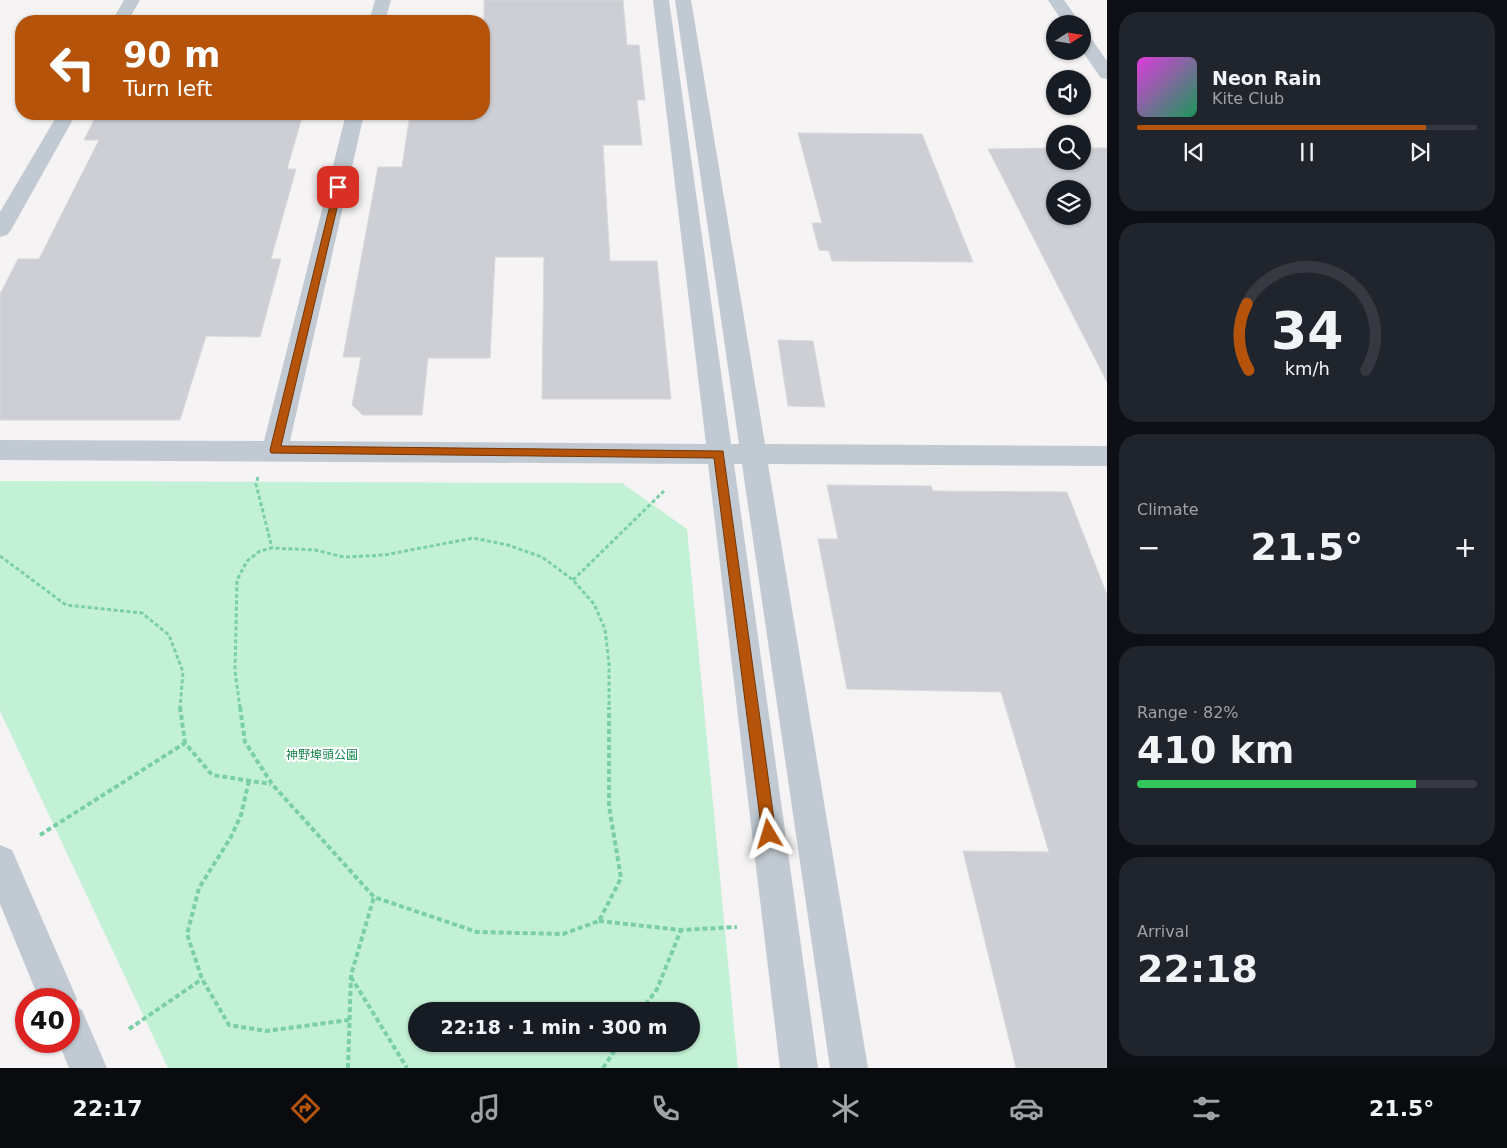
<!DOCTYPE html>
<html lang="en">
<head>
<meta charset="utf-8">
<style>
  :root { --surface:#171b24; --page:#20242c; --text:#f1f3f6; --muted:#9ea1a6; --line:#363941; --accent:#b45309 }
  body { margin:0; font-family:"DejaVu Sans","Noto Sans JP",sans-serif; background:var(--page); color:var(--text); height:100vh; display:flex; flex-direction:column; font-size:19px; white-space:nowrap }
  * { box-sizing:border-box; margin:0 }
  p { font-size:16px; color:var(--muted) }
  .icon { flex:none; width:28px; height:28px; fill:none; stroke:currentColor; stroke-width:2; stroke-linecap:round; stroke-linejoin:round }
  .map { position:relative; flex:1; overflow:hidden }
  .details { display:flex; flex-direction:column; gap:12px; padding:12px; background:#0d0f14; width:400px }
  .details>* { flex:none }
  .banner { position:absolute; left:15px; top:15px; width:475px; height:105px; border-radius:20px; box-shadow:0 1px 4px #0004; background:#b45309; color:#fff; overflow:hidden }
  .needle { width:32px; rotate:78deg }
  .fabs { position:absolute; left:1046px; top:15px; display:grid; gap:10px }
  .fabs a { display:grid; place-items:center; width:45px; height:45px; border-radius:50%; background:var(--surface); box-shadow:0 1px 4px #0004; font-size:25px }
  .speed { position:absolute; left:15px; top:988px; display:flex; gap:10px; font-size:25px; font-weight:700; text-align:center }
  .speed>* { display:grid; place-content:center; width:65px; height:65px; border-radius:50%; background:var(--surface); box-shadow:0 1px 4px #0004; line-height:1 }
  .speed .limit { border:8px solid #d22; background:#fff; color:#111 }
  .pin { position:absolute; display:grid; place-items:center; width:42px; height:42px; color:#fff; margin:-21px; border-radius:10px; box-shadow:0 2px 8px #0006 }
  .me { position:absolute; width:55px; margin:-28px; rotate:353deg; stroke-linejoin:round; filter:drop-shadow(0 0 4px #0008) }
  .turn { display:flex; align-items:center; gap:18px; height:105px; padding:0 25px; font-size:22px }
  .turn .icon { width:65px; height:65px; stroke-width:2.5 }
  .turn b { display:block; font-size:35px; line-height:42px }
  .big { font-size:38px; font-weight:800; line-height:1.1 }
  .details .tile { flex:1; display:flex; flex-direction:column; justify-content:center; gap:8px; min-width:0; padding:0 18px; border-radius:20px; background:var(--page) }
  .details .dial { align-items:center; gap:0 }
  .dial svg { height:130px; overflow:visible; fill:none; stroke:var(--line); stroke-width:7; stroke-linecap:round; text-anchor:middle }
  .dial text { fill:var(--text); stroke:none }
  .song { display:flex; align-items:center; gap:15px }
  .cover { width:60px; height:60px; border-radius:8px; background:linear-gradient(135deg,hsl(300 70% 55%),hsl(150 70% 35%)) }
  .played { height:5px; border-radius:2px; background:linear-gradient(90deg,var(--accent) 85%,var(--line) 85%) }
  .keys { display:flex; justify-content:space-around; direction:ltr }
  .heat { display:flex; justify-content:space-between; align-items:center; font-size:28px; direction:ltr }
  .charge { height:8px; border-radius:4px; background:linear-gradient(90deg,#34c759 82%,var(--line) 0) }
  .trip { position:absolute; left:408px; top:1002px; width:292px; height:50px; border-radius:25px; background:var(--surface); box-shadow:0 1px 4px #0004; font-weight:800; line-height:50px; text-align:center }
  .tabs { display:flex; height:80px; justify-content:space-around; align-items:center; background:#090b0e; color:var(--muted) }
  .tabs .icon { width:35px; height:35px }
  .tabs .selected { color:var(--accent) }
  .tabs b { font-size:22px; color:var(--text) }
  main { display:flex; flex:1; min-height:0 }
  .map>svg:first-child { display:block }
  .green { fill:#c3f1d5; fill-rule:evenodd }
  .building { fill:#cdcfd5; stroke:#d7d9de; fill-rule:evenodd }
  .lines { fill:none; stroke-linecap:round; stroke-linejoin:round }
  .path-far1 { stroke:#7ad0a6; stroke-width:3; stroke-dasharray:4 2.5; stroke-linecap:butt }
  .path { stroke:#7ad0a6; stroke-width:4; stroke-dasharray:5 3; stroke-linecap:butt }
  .tertiary { fill:#c1cad2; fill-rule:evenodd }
  .route { fill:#b45309; stroke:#753606 }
  .labels { text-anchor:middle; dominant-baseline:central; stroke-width:4; stroke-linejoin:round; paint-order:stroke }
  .park-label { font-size:12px; fill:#17864f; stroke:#fff }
</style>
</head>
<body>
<main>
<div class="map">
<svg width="1107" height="1068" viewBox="0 0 1107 1068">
  <rect width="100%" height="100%" fill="#f5f3f3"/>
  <path class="green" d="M0,481L622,483L687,529L738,1068H168L0,711ZM416,1011H691V1044H416Z"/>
  <g class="building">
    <path d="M484,0H623L627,45H639L645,100H637L642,145H603L610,261H657L671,399H542L544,257H495L490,358H428L422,415H363L352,405L361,357H343L378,167H402L410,114H484Z"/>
    <path d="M97,114H303L287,169H296L271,259H281L260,337L206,336L180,420H0V294L18,259H39L99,140H84Z"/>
    <path d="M798,133L922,134L973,262L832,261L829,251L819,250L812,223H822Z"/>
    <path d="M1055,148V161H1082V148H1107V382L988,149ZM1055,189H1082V216H1055Z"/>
    <path d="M778,340L813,341L825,407L788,406Z"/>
    <path d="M827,485L931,486L933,491L1067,492L1107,595V1068H1016L963,851L1049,852L1001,692L847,689L818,539H838Z"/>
  </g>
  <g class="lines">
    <g class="path-far1">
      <path d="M258,477L256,484L272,548"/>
      <path d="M0,556L66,605L142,613L169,635L183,672L180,708"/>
      <path d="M573,580L664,491"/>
      <path d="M240,708L235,671L237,580L247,561L260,551L272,548L315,550L344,557L385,555L473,538L508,545L542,557L573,580L594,604L605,629L609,664V708"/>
    </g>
    <g class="path">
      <path d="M180,707L185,743"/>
      <path d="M240,707L245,742L272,784L374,897L477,932L563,934L599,921L621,878L609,806V707"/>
      <path d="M249,781L241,815L231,837L199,888L187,934L202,979L229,1025L266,1031L349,1020"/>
      <path d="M40,835L185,743L212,775L271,784"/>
      <path d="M599,921L681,930L737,927"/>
      <path d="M351,977L407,1068"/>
      <path d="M641,1011L657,989L681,930"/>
      <path d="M129,1029L202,979"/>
      <path d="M348,1068L351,975L374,897"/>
      <path d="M603,1068L619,1044"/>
    </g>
    <g class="tertiary">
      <path d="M124,0H140L128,21H112Z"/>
      <path d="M375,0H391L385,21H369Z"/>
      <path d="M653,0H669L731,444H739L675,0H691L765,444L1107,446V466L768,464L868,1068H830L742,464H734L818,1068H780L708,464L0,460V440L264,441L346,114H364L290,441L706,444Z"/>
      <path d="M1048,0H1064L1081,24H1064Z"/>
      <path d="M1082,33L1088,34L1107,61V79L1101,78L1082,51Z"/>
      <path d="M58,114H76L11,230L7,235L0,237V212Z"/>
      <path d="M0,845L12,850L77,999L74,1006L82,1010L107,1068H69L58,1041H69V999H39L0,904Z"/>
    </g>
  </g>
  <path class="route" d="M335,185L342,187L281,446L723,451L776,834L774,839L769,841L764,839L762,834L714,458L271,453L270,450Z"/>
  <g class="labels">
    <g class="park-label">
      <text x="322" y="755">神野埠頭公園</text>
    </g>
  </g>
</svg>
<div class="fabs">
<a><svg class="needle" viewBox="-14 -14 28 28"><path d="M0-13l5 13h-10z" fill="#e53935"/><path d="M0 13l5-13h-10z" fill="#9ea1a6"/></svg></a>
<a><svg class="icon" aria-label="sound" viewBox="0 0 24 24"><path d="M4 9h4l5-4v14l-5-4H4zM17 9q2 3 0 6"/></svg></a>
<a><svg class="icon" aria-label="search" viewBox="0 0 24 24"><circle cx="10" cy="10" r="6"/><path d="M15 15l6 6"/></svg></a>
<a><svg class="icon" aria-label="layers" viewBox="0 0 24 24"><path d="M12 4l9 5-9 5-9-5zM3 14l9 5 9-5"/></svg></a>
</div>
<div class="speed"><div class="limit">40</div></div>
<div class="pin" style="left:338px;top:187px;background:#d93025"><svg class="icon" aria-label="arrive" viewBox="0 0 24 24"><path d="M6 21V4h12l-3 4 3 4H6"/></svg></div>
<svg class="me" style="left:769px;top:834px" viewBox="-20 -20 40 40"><path d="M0-17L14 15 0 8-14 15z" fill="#b45309" stroke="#fff" stroke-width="4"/></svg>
<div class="trip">22:18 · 1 min · 300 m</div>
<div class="banner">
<div class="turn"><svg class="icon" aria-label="left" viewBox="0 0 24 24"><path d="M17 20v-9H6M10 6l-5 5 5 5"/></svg><div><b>90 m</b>Turn left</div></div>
</div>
</div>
<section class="details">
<div class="tile">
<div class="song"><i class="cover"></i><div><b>Neon Rain</b><p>Kite Club</p></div></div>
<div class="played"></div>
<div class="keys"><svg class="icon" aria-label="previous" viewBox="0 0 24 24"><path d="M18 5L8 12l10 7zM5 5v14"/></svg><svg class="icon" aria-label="pause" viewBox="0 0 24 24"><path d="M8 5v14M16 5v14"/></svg><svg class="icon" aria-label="next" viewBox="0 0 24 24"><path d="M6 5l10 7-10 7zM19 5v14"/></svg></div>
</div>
<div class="tile dial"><svg viewBox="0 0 100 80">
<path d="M14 69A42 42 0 1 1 86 69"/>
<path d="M14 69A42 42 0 0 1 13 28" stroke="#b45309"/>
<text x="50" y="56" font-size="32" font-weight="700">34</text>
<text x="50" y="72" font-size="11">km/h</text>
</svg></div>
<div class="tile"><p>Climate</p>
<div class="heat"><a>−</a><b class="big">21.5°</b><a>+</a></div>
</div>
<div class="tile"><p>Range · 82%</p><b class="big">410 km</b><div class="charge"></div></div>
<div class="tile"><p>Arrival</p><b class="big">22:18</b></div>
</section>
</main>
<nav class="tabs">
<b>22:17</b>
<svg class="icon selected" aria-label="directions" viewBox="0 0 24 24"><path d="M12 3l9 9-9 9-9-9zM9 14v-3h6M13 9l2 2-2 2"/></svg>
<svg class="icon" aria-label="music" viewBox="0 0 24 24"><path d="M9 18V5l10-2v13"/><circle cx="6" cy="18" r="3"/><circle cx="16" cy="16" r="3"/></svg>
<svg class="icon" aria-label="phone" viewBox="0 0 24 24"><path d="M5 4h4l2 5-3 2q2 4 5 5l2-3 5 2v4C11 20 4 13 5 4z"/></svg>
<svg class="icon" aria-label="climate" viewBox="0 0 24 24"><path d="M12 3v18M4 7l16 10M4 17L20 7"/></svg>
<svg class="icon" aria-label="car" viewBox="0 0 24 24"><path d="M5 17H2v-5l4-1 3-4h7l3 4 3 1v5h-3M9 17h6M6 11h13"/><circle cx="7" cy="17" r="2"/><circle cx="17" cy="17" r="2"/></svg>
<svg class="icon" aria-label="filters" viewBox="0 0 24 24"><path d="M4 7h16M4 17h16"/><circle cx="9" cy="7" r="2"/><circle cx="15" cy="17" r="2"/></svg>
<b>21.5°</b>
</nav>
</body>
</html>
